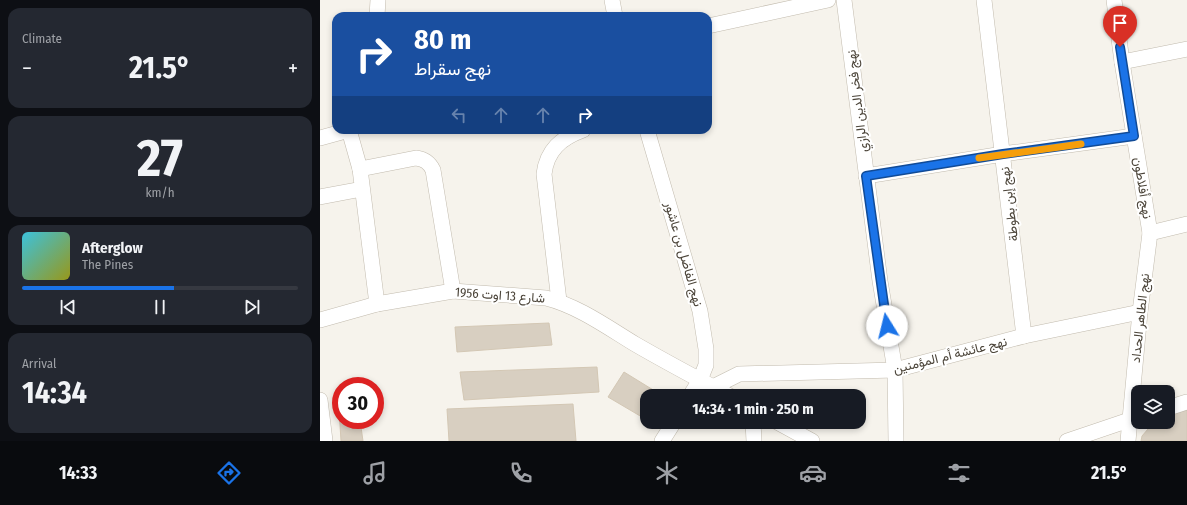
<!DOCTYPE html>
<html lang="en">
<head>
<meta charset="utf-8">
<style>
  :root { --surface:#171b24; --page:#242831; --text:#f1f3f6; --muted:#9ea1a6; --line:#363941; --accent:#1a73e8 }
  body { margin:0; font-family:"Fira Sans Condensed",Vazirmatn,sans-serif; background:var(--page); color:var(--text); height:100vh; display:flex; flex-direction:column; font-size:15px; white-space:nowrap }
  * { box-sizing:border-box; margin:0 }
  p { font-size:13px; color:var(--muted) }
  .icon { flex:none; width:22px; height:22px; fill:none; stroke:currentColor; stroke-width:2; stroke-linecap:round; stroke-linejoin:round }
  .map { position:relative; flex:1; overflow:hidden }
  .drawer { display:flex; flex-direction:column; gap:8px; padding:8px; background:#0d0f14; width:320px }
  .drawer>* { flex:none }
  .hud { position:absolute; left:12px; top:12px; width:380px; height:122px; border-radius:12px; box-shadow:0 2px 6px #0003; background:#1a4fa0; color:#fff; overflow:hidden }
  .controls { position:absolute; left:811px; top:385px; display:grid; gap:8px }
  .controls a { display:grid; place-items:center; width:44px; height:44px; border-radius:8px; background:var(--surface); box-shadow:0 2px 6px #0003; font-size:20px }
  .speed { position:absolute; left:12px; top:377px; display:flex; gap:8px; font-size:20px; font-weight:700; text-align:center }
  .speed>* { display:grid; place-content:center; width:52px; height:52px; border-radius:50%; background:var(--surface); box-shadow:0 2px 6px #0003; line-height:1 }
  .speed .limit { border:6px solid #d22; background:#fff; color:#111 }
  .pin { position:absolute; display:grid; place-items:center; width:34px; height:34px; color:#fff; margin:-41px -17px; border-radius:50% 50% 50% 0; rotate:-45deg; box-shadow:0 0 4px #0007 }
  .pin .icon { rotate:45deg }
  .me { position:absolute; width:44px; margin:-22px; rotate:351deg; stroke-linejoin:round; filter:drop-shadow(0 0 3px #0008) }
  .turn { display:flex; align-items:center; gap:14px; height:84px; padding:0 16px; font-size:18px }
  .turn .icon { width:52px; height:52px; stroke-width:2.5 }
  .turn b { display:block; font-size:28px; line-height:34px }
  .lanes { display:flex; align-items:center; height:38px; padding:0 16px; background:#0003; justify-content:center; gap:20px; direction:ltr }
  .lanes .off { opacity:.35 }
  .big { font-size:30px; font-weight:700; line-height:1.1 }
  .drawer .widget { flex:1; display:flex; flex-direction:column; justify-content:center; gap:6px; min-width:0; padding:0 14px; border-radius:12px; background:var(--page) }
  .drawer .dial { align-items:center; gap:0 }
  .dial b { font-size:52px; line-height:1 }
  .song { display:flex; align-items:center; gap:12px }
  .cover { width:48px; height:48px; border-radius:6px; background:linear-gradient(135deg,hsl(190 70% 55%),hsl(60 70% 35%)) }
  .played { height:4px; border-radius:2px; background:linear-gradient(90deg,var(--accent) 55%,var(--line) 55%) }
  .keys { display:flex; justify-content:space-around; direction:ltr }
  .heat { display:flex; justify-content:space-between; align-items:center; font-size:22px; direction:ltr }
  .trip { position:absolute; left:320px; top:389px; width:226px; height:40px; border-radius:12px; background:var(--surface); box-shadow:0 2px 6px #0003; font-weight:700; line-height:40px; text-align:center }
  .dock { display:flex; height:64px; justify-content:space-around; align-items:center; background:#090b0e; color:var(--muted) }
  .dock .icon { width:28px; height:28px }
  .dock .selected { color:var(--accent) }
  .dock b { font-size:18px; color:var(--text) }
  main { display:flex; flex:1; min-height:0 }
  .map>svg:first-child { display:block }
  .building { fill:#d8cfc1; stroke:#d3c7b4 }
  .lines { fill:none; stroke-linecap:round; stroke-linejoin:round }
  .minor-casing { stroke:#c2bbae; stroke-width:16 }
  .minor { stroke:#fff; stroke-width:15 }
  .route-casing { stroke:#114b97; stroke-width:10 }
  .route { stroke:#1a73e8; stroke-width:7 }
  .slow { stroke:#f59e0b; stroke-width:7 }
  .labels { text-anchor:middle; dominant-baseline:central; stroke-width:4; stroke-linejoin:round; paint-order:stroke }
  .street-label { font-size:13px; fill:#4b4439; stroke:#fff }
</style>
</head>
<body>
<main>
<section class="drawer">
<div class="widget"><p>Climate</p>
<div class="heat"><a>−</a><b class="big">21.5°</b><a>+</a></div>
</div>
<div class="widget dial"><b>27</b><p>km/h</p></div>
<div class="widget">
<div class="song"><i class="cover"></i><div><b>Afterglow</b><p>The Pines</p></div></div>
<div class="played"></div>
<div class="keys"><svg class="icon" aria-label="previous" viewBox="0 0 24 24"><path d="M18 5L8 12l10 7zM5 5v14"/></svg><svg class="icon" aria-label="pause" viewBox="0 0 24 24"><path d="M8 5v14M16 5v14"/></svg><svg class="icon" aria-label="next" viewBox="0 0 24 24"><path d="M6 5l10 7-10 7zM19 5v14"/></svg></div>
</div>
<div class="widget"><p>Arrival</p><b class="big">14:34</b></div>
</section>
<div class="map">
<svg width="867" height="441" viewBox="0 0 867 441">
  <rect width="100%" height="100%" fill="#f6f3ec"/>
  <g class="building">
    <path d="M229,323L232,345L137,352L135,327Z"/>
    <path d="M277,367L279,392L144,400L140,372Z"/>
    <path d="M304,372L343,396H327V420L288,397Z"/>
    <path d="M253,404L256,441H129L127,409Z"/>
    <path d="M19,409H21V420H40L43,441H21Z"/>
    <path d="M867,409V441H821L822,436L834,422H848V416Z"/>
    <path d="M331,422H351L346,430Z"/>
  </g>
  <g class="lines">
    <defs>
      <g id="minor">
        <path d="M292,0L295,16"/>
        <path d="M524,0L560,281L575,370L576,441"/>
        <path d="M664,0L704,336"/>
        <path d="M794,0L802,62L830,233"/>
        <path d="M57,16L58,0"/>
        <path d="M388,26L508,0"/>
        <path d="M802,62L867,49"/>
        <path d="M29,130L40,169L57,304"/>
        <path d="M327,130L380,311L386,349V365L380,380L370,396"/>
        <path d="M0,138L29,130"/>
        <path d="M40,169L96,158C104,159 109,162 113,170L133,291"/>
        <path d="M546,176L683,154L814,136"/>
        <path d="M0,197L42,189"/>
        <path d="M239,301L224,174C227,150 241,138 263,130"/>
        <path d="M0,320L57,304L133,291L226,298C258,306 287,327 315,344C346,362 378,379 410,396"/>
        <path d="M393,387L419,374L575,370L704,336L820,312"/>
        <path d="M0,400L5,441"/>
        <path d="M848,408L867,402"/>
        <path d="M433,422L434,441"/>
        <path d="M457,422L492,441"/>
        <path d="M342,441L354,422"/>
        <path d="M747,441L818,417"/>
        <path d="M808,441L820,312L830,233L867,224"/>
      </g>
    </defs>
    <use href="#minor" class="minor-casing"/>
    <use href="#minor" class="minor"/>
  </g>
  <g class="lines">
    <defs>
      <path id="route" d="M567,326L546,176L683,154L814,136L800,47"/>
    </defs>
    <use href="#route" class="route-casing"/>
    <use href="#route" class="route"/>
    <path class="slow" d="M659,158L761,144"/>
  </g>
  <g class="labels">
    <g class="street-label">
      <text transform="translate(537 101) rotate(-97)">نهج فخر الدين الرازي</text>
      <text transform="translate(823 188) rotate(81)">نهج أفلاطون</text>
      <text transform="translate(689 204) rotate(-97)">نهج إبن بطوطة</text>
      <text transform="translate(364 254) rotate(74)">نهج الفاضل بن عاشور</text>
      <text transform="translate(180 295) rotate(4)">شارع 13 اوت 1956</text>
      <text transform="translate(820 318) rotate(-84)">نهج الطاهر الحداد</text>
      <text transform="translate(630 355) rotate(-14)">نهج عائشة أم المؤمنين</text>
    </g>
  </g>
</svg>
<div class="controls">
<a><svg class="icon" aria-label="layers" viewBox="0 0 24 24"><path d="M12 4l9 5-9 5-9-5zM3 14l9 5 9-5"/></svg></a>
</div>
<div class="speed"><div class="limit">30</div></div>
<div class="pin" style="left:800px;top:47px;background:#d93025"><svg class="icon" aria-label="arrive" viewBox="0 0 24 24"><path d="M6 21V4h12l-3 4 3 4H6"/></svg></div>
<svg class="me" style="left:567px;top:326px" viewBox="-20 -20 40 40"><circle r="19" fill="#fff"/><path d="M0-13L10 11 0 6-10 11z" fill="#1a73e8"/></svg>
<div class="trip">14:34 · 1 min · 250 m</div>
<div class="hud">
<div class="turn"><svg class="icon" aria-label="right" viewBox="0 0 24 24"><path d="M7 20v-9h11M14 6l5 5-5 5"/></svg><div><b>80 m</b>نهج سقراط</div></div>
<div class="lanes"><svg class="icon off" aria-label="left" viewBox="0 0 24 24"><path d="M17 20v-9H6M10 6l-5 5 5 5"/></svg><svg class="icon off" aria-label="ahead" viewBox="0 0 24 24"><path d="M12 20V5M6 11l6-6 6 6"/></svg><svg class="icon off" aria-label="ahead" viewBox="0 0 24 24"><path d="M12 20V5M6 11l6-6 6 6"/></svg><svg class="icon" aria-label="right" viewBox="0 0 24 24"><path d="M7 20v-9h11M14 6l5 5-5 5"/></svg></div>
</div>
</div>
</main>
<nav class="dock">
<b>14:33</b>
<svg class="icon selected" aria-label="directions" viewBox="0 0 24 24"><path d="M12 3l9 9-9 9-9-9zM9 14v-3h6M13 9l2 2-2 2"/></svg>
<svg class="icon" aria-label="music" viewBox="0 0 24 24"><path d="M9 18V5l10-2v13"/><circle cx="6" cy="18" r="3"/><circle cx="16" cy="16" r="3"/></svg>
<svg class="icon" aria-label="phone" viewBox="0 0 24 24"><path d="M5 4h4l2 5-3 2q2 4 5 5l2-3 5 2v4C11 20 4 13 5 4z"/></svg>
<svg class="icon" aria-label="climate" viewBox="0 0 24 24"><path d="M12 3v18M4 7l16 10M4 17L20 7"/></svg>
<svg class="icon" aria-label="car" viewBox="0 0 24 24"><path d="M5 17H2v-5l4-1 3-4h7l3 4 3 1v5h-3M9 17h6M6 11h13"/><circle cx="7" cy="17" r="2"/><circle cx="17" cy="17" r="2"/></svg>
<svg class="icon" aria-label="filters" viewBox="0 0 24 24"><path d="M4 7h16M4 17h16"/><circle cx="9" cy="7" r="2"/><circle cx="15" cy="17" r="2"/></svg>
<b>21.5°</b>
</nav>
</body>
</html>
